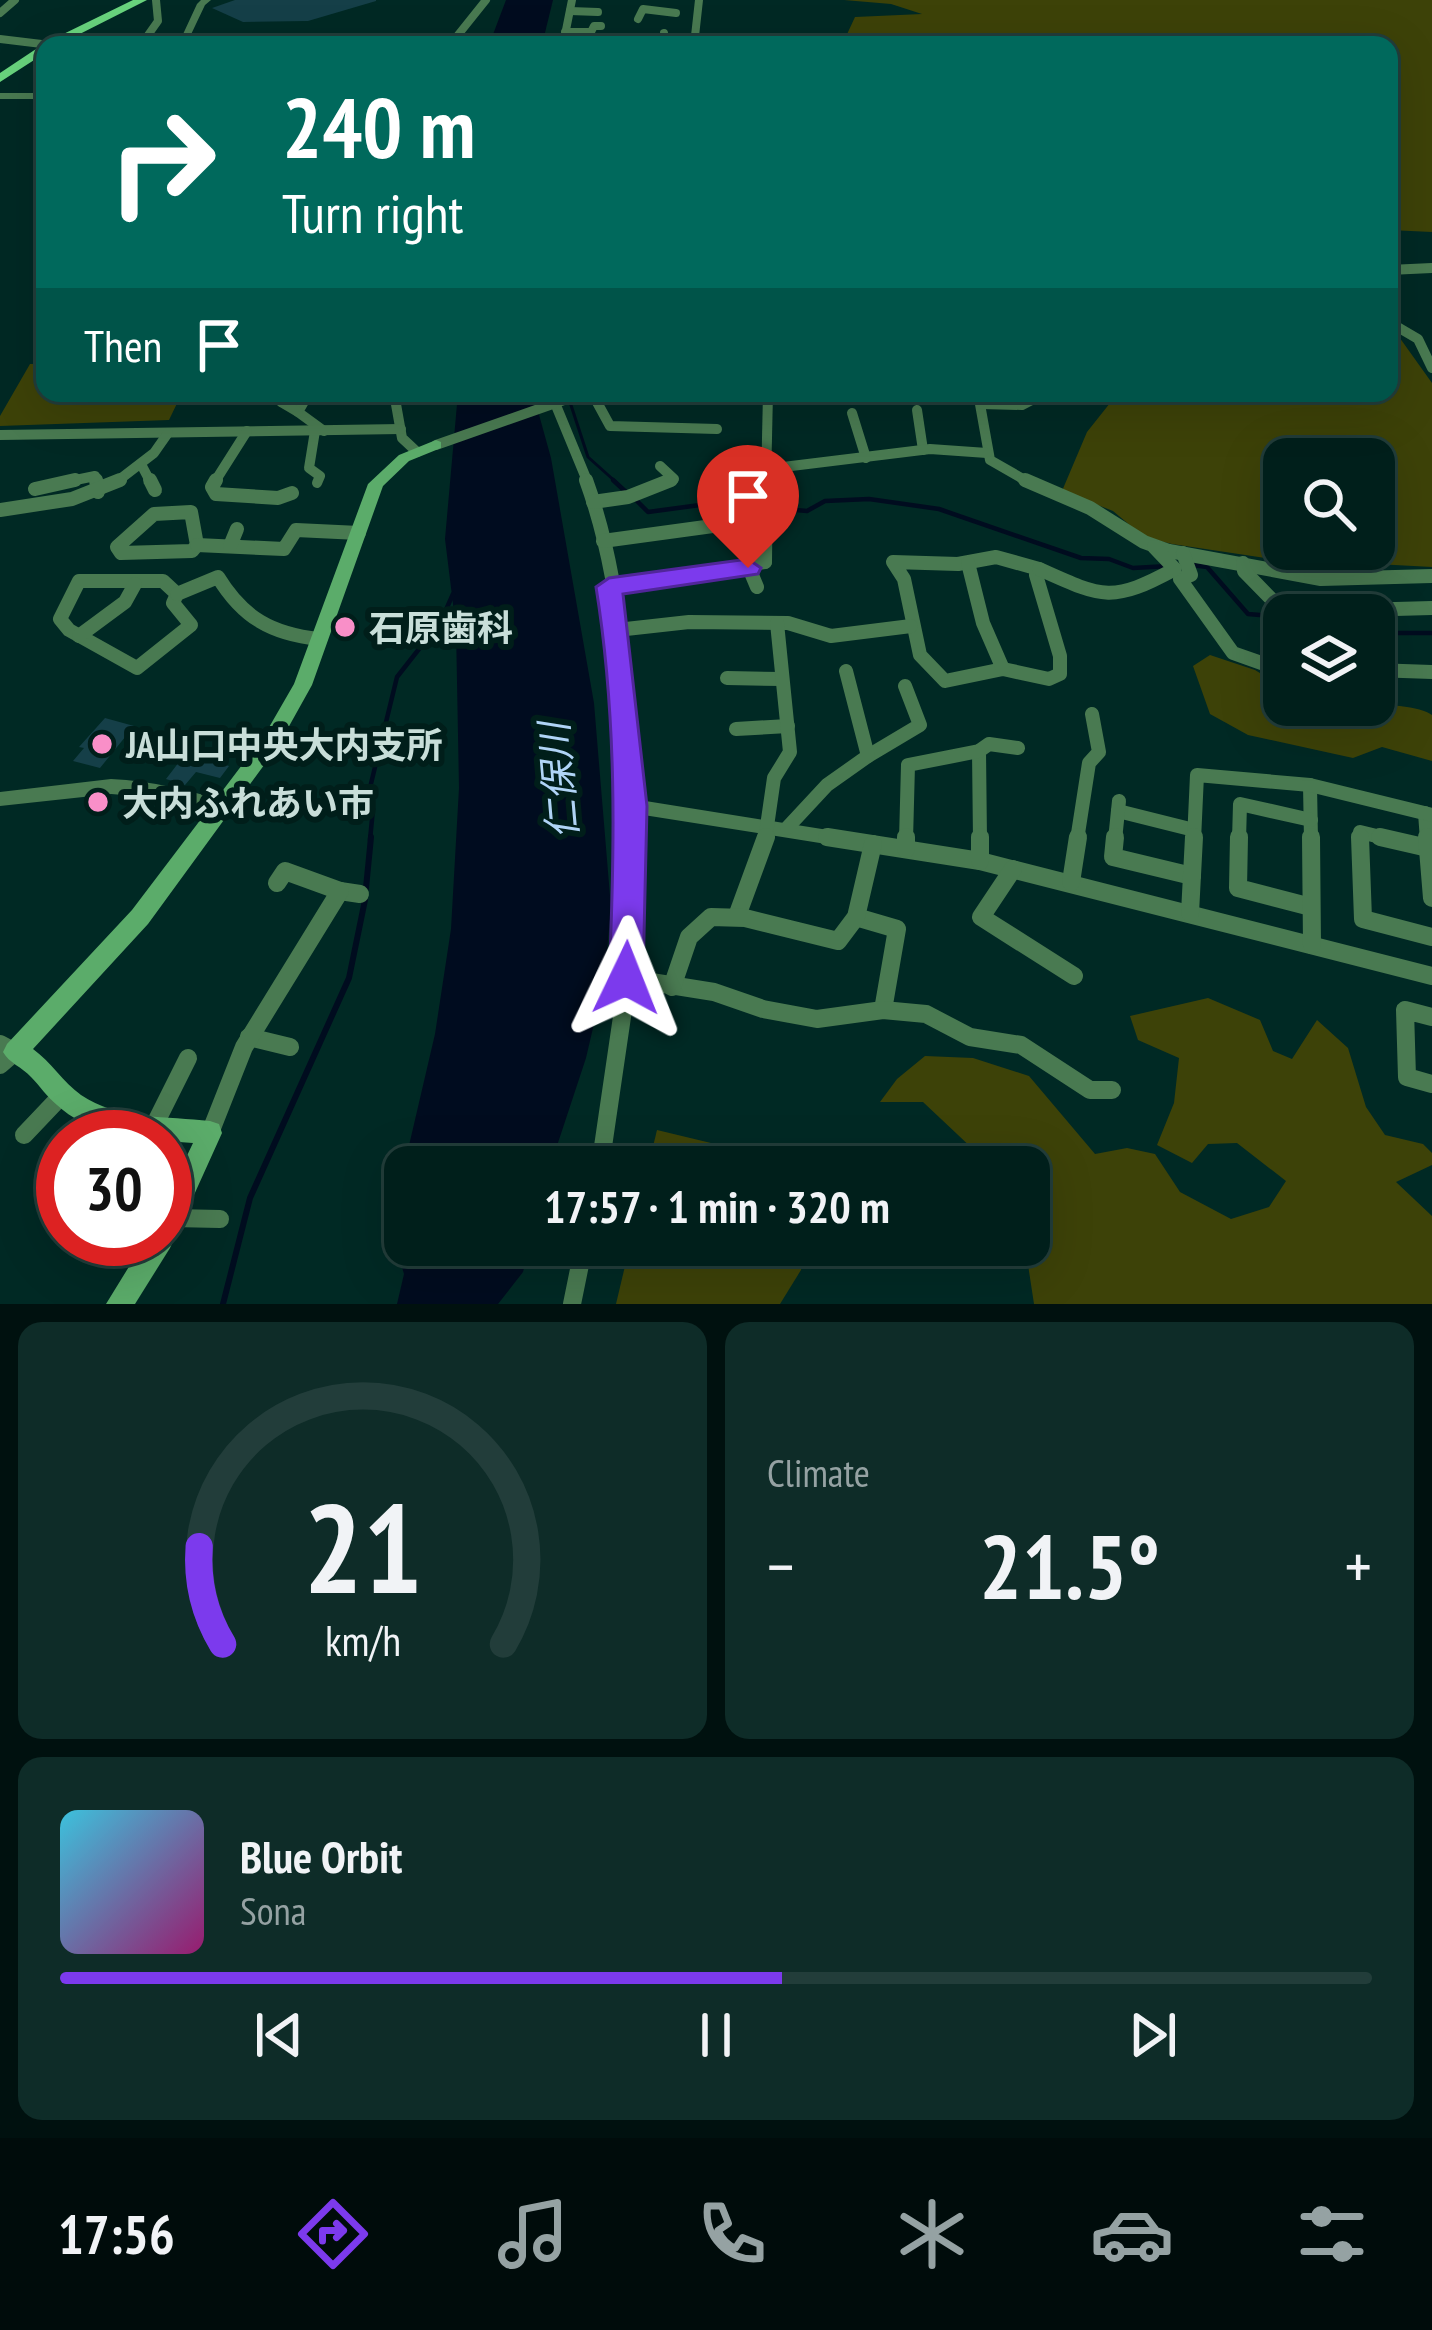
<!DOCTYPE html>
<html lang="en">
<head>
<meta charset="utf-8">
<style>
  :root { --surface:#001f1b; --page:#0e2c28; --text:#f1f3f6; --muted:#95a2a3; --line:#223d3a; --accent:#7c3aed }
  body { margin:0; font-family:"PT Sans Narrow","Noto Sans JP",sans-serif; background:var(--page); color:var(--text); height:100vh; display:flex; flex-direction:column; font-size:45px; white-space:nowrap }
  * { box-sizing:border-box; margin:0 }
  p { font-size:39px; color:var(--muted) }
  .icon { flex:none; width:66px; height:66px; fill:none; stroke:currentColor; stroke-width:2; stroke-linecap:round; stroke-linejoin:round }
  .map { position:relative; height:1304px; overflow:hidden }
  .sheet { display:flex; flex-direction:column; gap:18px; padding:18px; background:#00110f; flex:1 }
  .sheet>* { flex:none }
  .banner { position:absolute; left:36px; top:36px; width:1362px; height:366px; border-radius:24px; box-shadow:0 12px 48px #0002,0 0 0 3px var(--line); background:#00695c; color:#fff; overflow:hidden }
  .tools { position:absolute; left:1263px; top:438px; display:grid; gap:24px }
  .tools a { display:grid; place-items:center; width:132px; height:132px; border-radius:24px; background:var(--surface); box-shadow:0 12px 48px #0002,0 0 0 3px var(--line); font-size:60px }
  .speed { position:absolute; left:36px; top:1110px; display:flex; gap:24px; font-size:60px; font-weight:700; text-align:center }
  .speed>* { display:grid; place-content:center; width:156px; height:156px; border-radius:50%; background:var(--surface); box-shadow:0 12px 48px #0002,0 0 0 3px var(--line); line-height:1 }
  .speed .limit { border:18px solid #d22; background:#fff; color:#111 }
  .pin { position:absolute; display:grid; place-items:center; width:102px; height:102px; color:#fff; margin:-123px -51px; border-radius:50% 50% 50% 0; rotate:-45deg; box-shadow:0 0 12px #0007 }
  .pin .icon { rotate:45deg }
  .me { position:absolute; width:132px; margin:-66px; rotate:2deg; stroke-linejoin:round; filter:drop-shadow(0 0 9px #0008) }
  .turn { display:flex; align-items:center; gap:42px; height:252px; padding:0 48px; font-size:54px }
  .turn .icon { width:156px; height:156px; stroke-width:2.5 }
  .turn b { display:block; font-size:84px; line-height:102px }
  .then { display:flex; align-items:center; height:114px; padding:0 48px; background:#0003; gap:24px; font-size:45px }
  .big { font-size:90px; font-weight:600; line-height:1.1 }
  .sheet .tile { flex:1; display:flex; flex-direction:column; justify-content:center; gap:18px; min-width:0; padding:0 42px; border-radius:24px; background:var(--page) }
  .sheet .dial { align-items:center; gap:0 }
  .dial svg { height:312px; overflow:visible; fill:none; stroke:var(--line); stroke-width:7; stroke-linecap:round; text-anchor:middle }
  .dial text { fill:var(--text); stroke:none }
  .song { display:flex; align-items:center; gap:36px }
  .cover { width:144px; height:144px; border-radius:18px; background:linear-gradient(135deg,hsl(190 70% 55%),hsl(320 70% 35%)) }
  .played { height:12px; border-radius:6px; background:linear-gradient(90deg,var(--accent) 55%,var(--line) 55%) }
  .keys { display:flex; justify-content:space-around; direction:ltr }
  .heat { display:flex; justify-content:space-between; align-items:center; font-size:66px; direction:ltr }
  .sheet .tiles { flex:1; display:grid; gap:18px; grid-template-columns:1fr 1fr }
  .tile:last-child { grid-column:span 2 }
  .trip { position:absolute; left:384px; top:1146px; width:666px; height:120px; border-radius:24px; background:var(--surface); box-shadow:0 12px 48px #0002,0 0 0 3px var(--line); font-weight:600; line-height:120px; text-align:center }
  .tabs { display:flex; height:192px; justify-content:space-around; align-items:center; background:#000c0b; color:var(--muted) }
  .tabs .icon { width:84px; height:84px }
  .tabs .selected { color:var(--accent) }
  .tabs b { font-size:54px; color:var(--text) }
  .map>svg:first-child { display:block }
  .green { fill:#3d4208; fill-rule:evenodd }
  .water { fill:#000c1f }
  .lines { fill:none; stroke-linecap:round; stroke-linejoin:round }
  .stream-far2 { stroke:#000c1f; stroke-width:3 }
  .stream-far1 { stroke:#000c1f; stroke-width:4.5 }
  .stream { stroke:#000c1f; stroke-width:6 }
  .building { fill:#153f48 }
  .minor-far3 { stroke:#497a51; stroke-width:8 }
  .minor-far2 { stroke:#497a51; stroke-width:10 }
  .minor-far1 { stroke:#497a51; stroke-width:14 }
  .minor { stroke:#497a51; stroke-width:18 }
  .tertiary { fill:#497a51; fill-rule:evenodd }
  .secondary { fill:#5bac6a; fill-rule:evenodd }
  .primary { fill:#68d37d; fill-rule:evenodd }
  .route { fill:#7c3aed; stroke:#51269a; stroke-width:3 }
  .poi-dot { fill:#f98fc8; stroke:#001e1a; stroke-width:4.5 }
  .labels { text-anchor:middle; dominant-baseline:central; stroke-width:12; stroke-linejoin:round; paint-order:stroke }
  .poi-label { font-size:36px; font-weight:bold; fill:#c8ded9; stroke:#001e1a; text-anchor:start }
  .water-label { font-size:39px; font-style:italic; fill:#b0d4f6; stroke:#001e1a }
</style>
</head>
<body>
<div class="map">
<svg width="1432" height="1304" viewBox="0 0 1432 1304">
  <rect width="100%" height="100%" fill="#002924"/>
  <g class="green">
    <path d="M844,0H1432V232L1389,230V45H842L855,17L922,14L891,4Z"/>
    <path d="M1389,332L1397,334L1432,383V567L1376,564L1332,568L1172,544L1144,537L1113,511L1062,491L1087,432L1118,393H1389ZM1284,459H1374V549H1284Z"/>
    <path d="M30,364H45V393H182L169,420L0,426V416Z"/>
    <path d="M1210,655L1255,670L1284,688V705C1315,705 1413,699 1432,715V761L1382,747L1353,758L1248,735L1210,714L1193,666Z"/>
    <path d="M1208,998L1260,1020L1273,1051L1292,1059L1317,1020L1348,1048L1366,1107L1385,1135L1423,1144L1432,1153V1165L1396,1182L1432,1216V1304H1034L1025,1245H1029V1167H992L923,1102H880L897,1079L925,1056L973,1058L1029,1076L1095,1154L1127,1148L1155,1154L1180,1192L1231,1219L1269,1207L1286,1181L1237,1143L1208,1144L1192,1163L1157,1145L1174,1103L1179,1058L1138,1040L1130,1016Z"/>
    <path d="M657,1130L803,1165L804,1167H648Z"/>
    <path d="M630,1245H805L801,1270L780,1304H616Z"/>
  </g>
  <g class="water">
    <path d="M506,0H553L542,45H489Z"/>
    <path d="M458,393H533L551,458L594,703L611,908L604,981L586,1058L550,1167H405V1245H530L523,1272L498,1304H397L404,1274L390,1227L435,1034L451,929L459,788L456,628L445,539Z"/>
  </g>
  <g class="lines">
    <path class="stream-far2" d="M567,393L588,457L617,483"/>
    <g class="stream-far1">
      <path d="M613,480L627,493"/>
      <path d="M636,500L648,512L715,503L807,511L825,501L869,499L939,509L1081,558L1109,559L1133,568L1169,566"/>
      <path d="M1192,565L1207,567L1248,614L1284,617"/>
      <path d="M1374,626L1391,633H1432"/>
      <path d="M370,840L373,809L367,800L397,677L441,621L453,594"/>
    </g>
    <g class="stream">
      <path d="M366,888L371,837"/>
      <path d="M223,1304L250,1198L349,978L365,900"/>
    </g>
  </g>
  <g class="building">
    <path d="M235,0H376V1L308,21L243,22L212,8Z"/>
    <path d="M105,718L134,726L100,768L73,761L84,748L79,747Z"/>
    <path d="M186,753L229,766L220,778L196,772L185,785L166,779Z"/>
  </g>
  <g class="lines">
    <g class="minor-far3">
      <path d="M570,11L598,12"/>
      <path d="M0,13L15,0"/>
      <path d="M638,19L643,9L676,13"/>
      <path d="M565,32H591L594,26H601"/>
      <path d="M664,33L665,43H694"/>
      <path d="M0,39L50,45"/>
      <path d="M141,45L158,21L156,0"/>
      <path d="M450,45L486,0"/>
      <path d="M563,45L572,0"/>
      <path d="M694,45L699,0"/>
      <path d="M747,45L785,42"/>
    </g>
    <g class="minor-far2">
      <path d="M1389,270L1432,268"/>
      <path d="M1389,322L1418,339L1432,368"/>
      <path d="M309,393L298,412L324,431"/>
      <path d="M394,393L402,438L417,452"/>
      <path d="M592,393L610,426L717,429"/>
      <path d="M978,393L990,460L1030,483"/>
      <path d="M281,402L298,412"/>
      <path d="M555,403L588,483"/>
      <path d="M981,404L1022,405L1045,393"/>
      <path d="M917,410L923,450"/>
      <path d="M852,413L866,458"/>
      <path d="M315,431L309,468L320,476L317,483"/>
      <path d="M0,435L401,429"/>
      <path d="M436,445L584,393"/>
      <path d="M142,466L151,483"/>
      <path d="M660,466L674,479L663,483"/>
      <path d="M767,469L930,449L987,453"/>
      <path d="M61,483L95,476L96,483"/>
      <path d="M115,483L154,453L168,433"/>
      <path d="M214,483L247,431"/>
      <path d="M766,483L768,393"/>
    </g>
    <g class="minor-far1">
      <path d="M96,480L98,492"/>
      <path d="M150,480L155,490"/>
      <path d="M216,480L212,487L216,494L278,498L292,493"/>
      <path d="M586,480C627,593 629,721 631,840"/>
      <path d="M1025,480L1090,508L1144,542L1169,551L1321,579L1432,576"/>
      <path d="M35,489L75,480"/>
      <path d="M593,502L628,497L671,480"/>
      <path d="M0,510L72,499L120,480"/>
      <path d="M191,512L197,545L192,551L121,553L117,547L154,514Z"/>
      <path d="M603,541L742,522L758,563L765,562"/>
      <path d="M197,545L284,549L296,530L359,533"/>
      <path d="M230,546L237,529"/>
      <path d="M1183,553L1191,575L1180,579L1233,653L1284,671"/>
      <path d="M996,557L1039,569L1036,575L1060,656V674L1049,679L1003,669L945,681L920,655L904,579L893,562L958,564Z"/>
      <path d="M765,562L766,480"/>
      <path d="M968,563L983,623L1003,669"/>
      <path d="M1243,563L1244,571L1284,612L1432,608"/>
      <path d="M1039,569C1103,598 1112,603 1175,569L1154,547"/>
      <path d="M79,581H163L177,594L173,603L191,625L137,668L69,630L60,619Z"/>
      <path d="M609,587L749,568L757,587"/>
      <path d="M177,594L218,577C243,618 272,634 319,639"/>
      <path d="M617,630L689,622L788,623L831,636L911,626"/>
      <path d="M79,636L125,602L135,584"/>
      <path d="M1374,670L1432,672"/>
      <path d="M727,678L782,679"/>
      <path d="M736,729L788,726"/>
      <path d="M979,751L980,840"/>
      <path d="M868,756L920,725L905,686"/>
      <path d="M1310,785L1311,840"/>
      <path d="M632,806L846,840"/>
      <path d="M1118,811L1194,830"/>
      <path d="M1425,813L1427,840"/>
      <path d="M787,828L827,785L868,756L846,671"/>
      <path d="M765,840L774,778L790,752L777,623"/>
      <path d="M906,840L908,765L979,751L989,744L1018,748"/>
      <path d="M1077,840L1089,763L1099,752L1092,714"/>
      <path d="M1115,840L1119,801"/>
      <path d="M1194,840L1197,775L1310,785L1432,815"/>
      <path d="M1239,840L1240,804L1311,820"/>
      <path d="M1360,840V832L1393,840"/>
    </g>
    <g class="minor">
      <path d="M827,837L980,861L1432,976"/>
      <path d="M980,837V861"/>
      <path d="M1115,837L1113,857L1192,876"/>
      <path d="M1239,837L1238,888L1311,907"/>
      <path d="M1311,837L1312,945"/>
      <path d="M1360,837L1363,919L1432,937"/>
      <path d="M1380,837L1428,848"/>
      <path d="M1427,837L1432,898"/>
      <path d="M906,849V837"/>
      <path d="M1013,869L981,917L1074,976"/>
      <path d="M1071,882L1078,837"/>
      <path d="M340,891L360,894"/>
      <path d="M1190,913L1194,837"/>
      <path d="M737,916L766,837"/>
      <path d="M856,917L897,929L883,1010"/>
      <path d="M626,978L714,992L763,1009L817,1019L883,1010L926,1014L970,1037L1021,1045L1090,1090H1112"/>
      <path d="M672,987L689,937L711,917L745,918L838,941L856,917L873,844"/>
      <path d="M1432,1017L1405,1010L1407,1077L1432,1084"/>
      <path d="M249,1037L290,1047"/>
      <path d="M0,1044L15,1052L0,1065"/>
      <path d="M154,1126L188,1058"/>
      <path d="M210,1133L244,1047L340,891L285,871L277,883"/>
      <path d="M24,1135L62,1095"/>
      <path d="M91,1137L88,1132L97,1117"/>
      <path d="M600,1167L623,1010L631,837"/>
      <path d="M173,1218L220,1219"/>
      <path d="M572,1304L584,1245"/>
    </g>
    <g class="tertiary">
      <path d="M201,0H211L205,5L186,45H178L197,4Z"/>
      <rect x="0" y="93" width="45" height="6"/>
      <path d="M111,779C152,781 190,790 229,803L231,808L229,813L222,816L161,798L111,794L0,806V792Z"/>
    </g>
    <path class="secondary" d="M436,440L441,442V448L409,461L383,486L312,685L278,746L148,924L33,1049C51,1062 63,1082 81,1095C117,1120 168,1116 210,1121L219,1124L222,1133L170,1248L135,1304H106L146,1239H165V1202L193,1143L165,1141V1137C127,1137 86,1132 57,1105C47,1097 40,1086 31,1077C22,1067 9,1063 3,1052L7,1044L132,910L264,736L294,684L368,484L399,455Z"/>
    <path class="primary" d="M133,0H147L58,45H45V53L0,82V73L45,43Z"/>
  </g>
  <path class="route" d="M748,559L761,568L758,574L623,594L647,806L643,978L638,989L626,993L614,989L609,978C615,846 617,717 596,587L609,578Z"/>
  <g class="poi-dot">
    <circle cx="345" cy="627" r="12"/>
    <circle cx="102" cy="744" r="12"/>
    <circle cx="98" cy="802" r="12"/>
  </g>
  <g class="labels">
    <g class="poi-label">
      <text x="369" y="627">石原歯科</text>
      <text x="126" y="744">JA山口中央大内支所</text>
      <text x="122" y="802">大内ふれあい市</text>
    </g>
    <g class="water-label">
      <text transform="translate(558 781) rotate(-95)">仁保川</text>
    </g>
  </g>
</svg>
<div class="tools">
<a><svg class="icon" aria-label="search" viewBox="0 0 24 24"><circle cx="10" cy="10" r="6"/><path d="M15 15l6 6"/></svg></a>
<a><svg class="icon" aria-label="layers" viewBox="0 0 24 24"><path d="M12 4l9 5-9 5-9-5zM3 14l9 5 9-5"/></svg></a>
</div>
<div class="speed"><div class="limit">30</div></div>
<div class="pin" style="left:748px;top:568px;background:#d93025"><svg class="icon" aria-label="arrive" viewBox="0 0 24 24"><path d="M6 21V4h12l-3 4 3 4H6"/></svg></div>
<svg class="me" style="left:626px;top:978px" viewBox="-20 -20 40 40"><path d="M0-17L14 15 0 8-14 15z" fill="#7c3aed" stroke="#fff" stroke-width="4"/></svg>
<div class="trip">17:57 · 1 min · 320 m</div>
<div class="banner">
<div class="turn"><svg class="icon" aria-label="right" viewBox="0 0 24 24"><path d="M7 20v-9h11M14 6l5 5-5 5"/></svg><div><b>240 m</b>Turn right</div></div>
<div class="then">Then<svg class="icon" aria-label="arrive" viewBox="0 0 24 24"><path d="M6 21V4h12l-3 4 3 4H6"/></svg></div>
</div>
</div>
<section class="sheet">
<div class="tiles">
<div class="tile dial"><svg viewBox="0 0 100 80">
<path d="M14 69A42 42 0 1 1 86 69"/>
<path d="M14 69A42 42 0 0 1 8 44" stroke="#7c3aed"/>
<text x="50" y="56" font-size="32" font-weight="700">21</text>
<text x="50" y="72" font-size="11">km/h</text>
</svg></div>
<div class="tile"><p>Climate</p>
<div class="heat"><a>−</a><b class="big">21.5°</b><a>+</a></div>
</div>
<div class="tile">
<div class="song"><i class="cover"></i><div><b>Blue Orbit</b><p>Sona</p></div></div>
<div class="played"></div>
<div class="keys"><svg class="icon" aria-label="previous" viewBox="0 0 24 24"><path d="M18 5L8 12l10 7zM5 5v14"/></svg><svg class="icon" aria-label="pause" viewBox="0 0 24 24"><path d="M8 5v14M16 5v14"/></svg><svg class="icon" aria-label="next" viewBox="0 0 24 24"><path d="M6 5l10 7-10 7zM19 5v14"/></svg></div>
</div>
</div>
</section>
<nav class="tabs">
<b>17:56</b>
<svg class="icon selected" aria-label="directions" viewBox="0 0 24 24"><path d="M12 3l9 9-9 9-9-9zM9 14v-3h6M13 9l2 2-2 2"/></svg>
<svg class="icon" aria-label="music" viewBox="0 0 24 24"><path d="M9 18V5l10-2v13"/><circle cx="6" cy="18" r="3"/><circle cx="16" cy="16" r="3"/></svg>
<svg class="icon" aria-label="phone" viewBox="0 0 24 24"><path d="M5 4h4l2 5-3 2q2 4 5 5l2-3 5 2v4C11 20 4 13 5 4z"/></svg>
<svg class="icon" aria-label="climate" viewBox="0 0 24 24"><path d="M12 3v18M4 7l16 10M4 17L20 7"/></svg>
<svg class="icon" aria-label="car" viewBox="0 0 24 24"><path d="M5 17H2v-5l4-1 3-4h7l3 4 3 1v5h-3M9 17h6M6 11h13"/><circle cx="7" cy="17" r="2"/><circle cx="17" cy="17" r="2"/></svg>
<svg class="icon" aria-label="filters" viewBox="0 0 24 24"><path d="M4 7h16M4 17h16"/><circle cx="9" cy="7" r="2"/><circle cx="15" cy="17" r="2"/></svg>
</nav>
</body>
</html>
